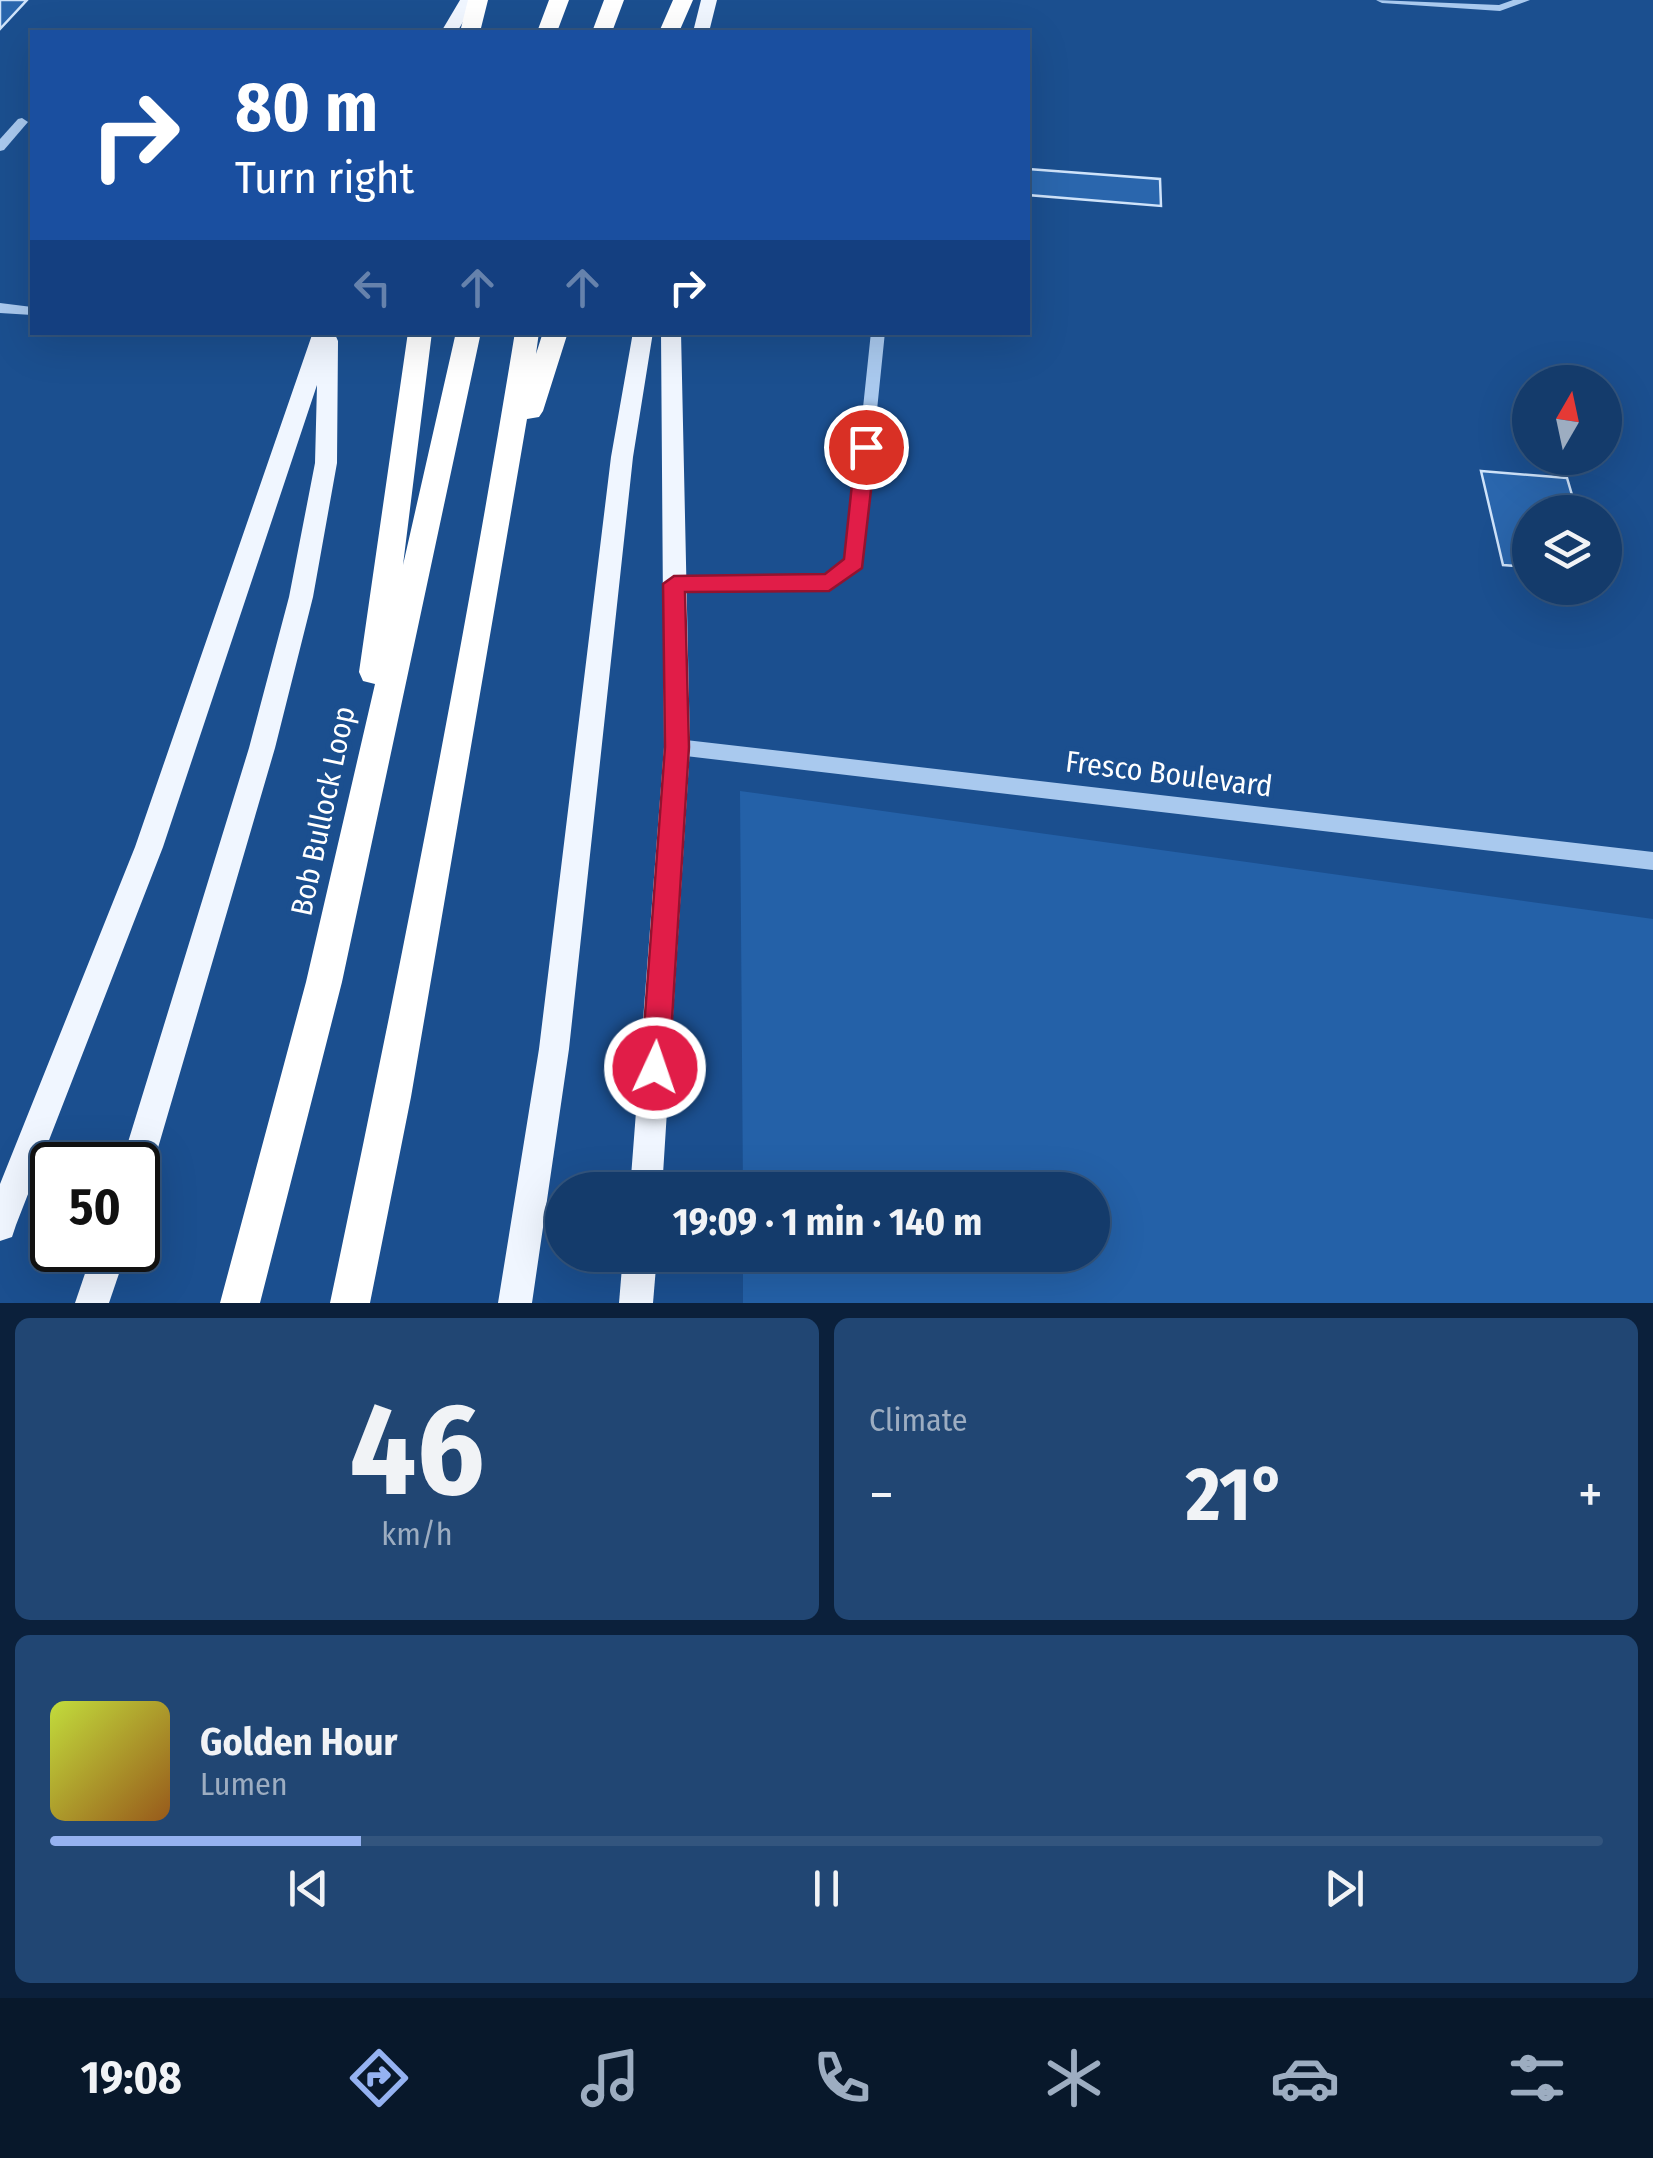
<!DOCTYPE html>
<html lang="en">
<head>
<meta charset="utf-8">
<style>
  :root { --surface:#143b6b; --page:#214673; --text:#f1f3f6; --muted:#9dadc1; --line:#33557e; --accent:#95b2f1 }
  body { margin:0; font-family:"Fira Sans Condensed",sans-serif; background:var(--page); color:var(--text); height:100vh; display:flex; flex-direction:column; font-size:38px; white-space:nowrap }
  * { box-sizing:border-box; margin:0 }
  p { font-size:32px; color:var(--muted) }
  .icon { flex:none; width:55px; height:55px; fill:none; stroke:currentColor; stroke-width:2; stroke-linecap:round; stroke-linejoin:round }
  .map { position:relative; height:1303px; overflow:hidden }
  .side { display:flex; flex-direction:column; gap:15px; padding:15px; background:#0b203b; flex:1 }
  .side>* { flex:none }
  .top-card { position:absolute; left:30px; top:30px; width:1000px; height:305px; border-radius:0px; box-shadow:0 10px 40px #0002,0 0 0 2px var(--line); background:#1a4fa0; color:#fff; overflow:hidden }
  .needle { width:65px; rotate:9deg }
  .controls { position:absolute; left:1512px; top:365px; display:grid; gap:20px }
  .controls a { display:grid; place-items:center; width:110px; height:110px; border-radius:50%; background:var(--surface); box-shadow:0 10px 40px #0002,0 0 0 2px var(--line); font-size:50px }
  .speed { position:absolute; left:30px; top:1142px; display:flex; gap:20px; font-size:50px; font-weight:700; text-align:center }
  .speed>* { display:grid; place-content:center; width:130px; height:130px; border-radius:50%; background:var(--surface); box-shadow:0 10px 40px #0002,0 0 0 2px var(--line); line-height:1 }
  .speed .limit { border:5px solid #111; border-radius:15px; background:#fff; color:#111 }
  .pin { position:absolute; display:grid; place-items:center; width:85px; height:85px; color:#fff; margin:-42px; border:5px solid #fff; border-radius:50%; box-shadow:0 2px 10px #0007 }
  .me { position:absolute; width:110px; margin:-55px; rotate:3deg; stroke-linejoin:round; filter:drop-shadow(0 0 8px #0008) }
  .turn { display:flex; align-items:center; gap:35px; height:210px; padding:0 40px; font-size:45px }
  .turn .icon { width:130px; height:130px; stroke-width:2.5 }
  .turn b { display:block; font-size:70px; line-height:85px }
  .lanes { display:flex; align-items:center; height:95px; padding:0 40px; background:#0003; justify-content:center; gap:50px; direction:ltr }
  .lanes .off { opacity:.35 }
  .big { font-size:75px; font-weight:700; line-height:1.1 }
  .side .widget { flex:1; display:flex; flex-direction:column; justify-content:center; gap:15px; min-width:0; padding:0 35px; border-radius:15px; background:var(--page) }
  .side .dial { align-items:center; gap:0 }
  .dial b { font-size:130px; line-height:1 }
  .song { display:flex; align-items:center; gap:30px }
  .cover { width:120px; height:120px; border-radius:15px; background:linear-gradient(135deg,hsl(70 70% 55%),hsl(30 70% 35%)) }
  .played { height:10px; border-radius:5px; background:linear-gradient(90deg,var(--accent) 20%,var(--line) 20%) }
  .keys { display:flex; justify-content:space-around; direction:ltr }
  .heat { display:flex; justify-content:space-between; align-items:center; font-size:55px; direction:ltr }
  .side .tiles { flex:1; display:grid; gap:15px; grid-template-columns:1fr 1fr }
  .widget:last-child { grid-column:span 2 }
  .trip { position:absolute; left:545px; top:1172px; width:565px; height:100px; border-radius:50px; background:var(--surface); box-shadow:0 10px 40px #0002,0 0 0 2px var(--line); font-weight:700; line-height:100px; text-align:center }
  .dock { display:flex; height:160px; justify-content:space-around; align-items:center; background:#08182b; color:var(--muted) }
  .dock .icon { width:70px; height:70px }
  .dock .on { color:var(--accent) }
  .dock b { font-size:45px; color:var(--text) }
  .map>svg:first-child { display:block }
  .green { fill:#2461a8 }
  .building { fill:#2a66ad; stroke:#cfe3fa; stroke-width:2.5 }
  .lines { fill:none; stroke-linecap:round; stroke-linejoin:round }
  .minor { fill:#a9c9ee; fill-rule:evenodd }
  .major { fill:#f0f6ff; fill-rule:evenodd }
  .highway { fill:#fff; fill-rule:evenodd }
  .route { fill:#e11d48; stroke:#92132f; stroke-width:2.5 }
  .labels { text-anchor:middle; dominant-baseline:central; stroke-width:10; stroke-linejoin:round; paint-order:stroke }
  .street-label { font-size:30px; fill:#fff; stroke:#1b4f8f }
</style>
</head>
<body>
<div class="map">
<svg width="1653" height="1303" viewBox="0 0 1653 1303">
  <rect width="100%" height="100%" fill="#1b4f8f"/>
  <path class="green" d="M740,791L1653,919V1303H743V1255H1092V1190H743Z"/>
  <g class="building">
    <path d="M0,0H27L0,29Z"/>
    <path d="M1028,169L1160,179L1161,206L1028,195Z"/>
    <path d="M1481,471L1567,478L1577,512H1530V567L1503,565Z"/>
  </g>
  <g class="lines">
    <g class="minor">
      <path d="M1376,0L1499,5L1513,0H1530L1500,11L1382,3Z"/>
      <path d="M22,118L28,122L4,150L0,151V139L18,119Z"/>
      <path d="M0,303L32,307V315L0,313Z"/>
      <path d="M871,332H885L861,566L829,589H668L666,584L674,578L825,577L847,559Z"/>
      <path d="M677,739L1653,852V870L677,755L670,752L668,747L670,742Z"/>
    </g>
    <g class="major">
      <path d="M460,0H476L457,32H441Z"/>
      <path d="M701,0H717L709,32H693Z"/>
      <path d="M313,332H334L338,341L337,463L313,597L275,748L153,1165L148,1176L138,1181V1165H121L249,748L289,597L315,463L317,385L163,847L16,1225L12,1237L0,1241V1184L135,847Z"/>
      <path d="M633,332H653L633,457L569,1049L532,1303H498L539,1049L611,457Z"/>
      <path d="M661,332H681L690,747L662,1190H630L664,747Z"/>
      <path d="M93,1250H127L109,1303H75Z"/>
      <path d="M623,1255H657L653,1303H619Z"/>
    </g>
    <g class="highway">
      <path d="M468,0H488L480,32H460Z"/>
      <path d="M549,0H569L557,32H537Z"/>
      <path d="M604,0H624L612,32H592Z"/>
      <path d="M673,0H693L679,32H659Z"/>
      <path d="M408,332H432L403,565L456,332H481L342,982L260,1303H220L306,982L375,684L363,681L359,672Z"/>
      <path d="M515,332H539L536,354L543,332H568L543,411L539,417L527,419L411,1097L370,1303H330C398,981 462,657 515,332Z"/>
    </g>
  </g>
  <path class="route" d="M866,440L876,447L862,568L829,591L685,592L689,747L669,1068L665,1078L655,1081L645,1078L641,1068L665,747L663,584L674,576L825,574L844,559L856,447Z"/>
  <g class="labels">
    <g class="street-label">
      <text transform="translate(1169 774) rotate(7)">Fresco Boulevard</text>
      <text transform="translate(323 811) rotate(-78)">Bob Bullock Loop</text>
    </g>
  </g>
</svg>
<div class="controls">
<a><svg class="needle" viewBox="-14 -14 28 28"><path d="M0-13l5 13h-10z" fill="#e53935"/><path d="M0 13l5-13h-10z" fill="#9dadc1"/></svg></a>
<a><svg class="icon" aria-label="layers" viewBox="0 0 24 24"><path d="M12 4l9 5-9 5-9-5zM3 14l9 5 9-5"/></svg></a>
</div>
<div class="speed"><div class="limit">50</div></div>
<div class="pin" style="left:866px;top:447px;background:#d93025"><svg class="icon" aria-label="arrive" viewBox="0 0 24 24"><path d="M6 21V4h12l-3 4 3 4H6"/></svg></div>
<svg class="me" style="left:655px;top:1068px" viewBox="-20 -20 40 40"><circle r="17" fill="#e11d48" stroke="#fff" stroke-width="3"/><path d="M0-11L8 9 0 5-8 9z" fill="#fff"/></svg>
<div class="trip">19:09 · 1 min · 140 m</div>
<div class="top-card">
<div class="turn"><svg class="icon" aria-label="right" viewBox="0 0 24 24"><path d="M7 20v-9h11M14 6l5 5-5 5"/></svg><div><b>80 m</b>Turn right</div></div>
<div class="lanes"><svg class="icon off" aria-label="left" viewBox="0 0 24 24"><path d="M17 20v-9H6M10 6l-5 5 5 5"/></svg><svg class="icon off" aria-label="ahead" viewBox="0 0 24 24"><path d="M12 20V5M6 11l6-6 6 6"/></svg><svg class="icon off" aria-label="ahead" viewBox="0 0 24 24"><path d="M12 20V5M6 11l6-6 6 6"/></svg><svg class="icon" aria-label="right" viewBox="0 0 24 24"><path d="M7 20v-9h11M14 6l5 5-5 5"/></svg></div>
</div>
</div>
<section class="side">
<div class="tiles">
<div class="widget dial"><b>46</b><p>km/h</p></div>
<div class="widget"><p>Climate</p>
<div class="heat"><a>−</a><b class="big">21°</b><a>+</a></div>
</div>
<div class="widget">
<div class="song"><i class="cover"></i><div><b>Golden Hour</b><p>Lumen</p></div></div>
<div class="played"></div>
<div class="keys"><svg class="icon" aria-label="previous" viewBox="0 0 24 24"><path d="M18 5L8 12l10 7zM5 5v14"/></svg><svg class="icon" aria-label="pause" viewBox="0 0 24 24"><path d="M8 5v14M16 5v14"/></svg><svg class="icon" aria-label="next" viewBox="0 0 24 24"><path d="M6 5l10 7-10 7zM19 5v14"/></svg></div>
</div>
</div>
</section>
<nav class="dock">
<b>19:08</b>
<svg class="icon on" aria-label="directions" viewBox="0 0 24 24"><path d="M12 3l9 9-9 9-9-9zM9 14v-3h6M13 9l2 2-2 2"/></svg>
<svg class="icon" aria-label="music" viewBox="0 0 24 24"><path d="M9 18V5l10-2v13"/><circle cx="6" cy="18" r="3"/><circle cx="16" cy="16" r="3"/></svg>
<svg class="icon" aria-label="phone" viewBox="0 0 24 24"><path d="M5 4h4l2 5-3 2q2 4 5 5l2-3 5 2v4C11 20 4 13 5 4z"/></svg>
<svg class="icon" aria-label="climate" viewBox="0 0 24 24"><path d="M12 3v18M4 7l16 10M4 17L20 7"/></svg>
<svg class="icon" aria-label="car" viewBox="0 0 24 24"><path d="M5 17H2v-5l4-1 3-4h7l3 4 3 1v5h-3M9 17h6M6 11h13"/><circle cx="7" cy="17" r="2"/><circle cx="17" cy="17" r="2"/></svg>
<svg class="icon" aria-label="filters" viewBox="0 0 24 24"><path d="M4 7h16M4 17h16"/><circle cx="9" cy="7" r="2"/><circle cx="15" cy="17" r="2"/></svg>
</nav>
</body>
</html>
